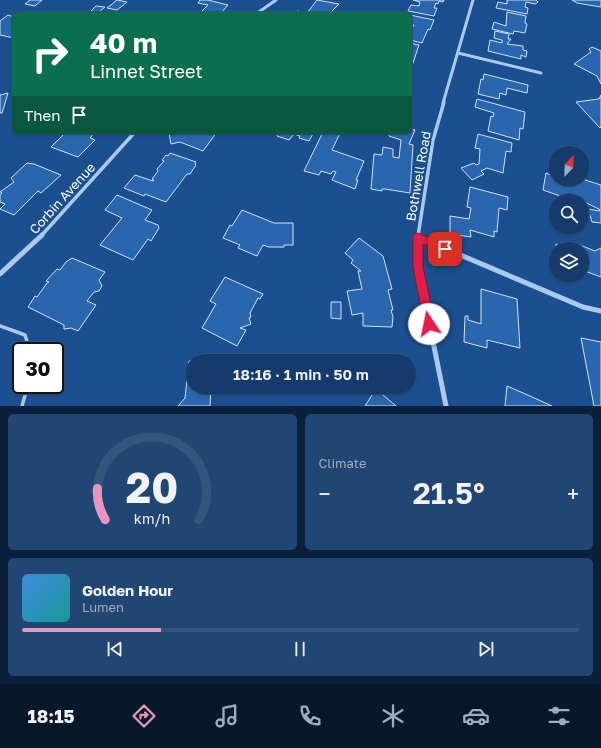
<!DOCTYPE html>
<html lang="en">
<head>
<meta charset="utf-8">
<style>
  :root { --surface:#143b6b; --page:#214673; --text:#f1f3f6; --muted:#9dadc1; --line:#33557e; --accent:#e797bd }
  body { margin:0; font-family:"Golos Text",sans-serif; background:var(--page); color:var(--text); height:100vh; display:flex; flex-direction:column; font-size:15px; white-space:nowrap }
  * { box-sizing:border-box; margin:0 }
  p { font-size:13px; color:var(--muted) }
  .icon { flex:none; width:22px; height:22px; fill:none; stroke:currentColor; stroke-width:2; stroke-linecap:round; stroke-linejoin:round }
  .map { position:relative; height:406px; overflow:hidden }
  .side { display:flex; flex-direction:column; gap:8px; padding:8px; background:#0b203b; flex:1 }
  .side>* { flex:none }
  .guide { position:absolute; left:12px; top:12px; width:400px; height:122px; border-radius:6px; box-shadow:0 1px 3px #0004,0 0 0 1px var(--line); background:#0b6e4f; color:#fff; overflow:hidden }
  .needle { width:26px; rotate:23deg }
  .fabs { position:absolute; left:549px; top:146px; display:grid; gap:8px }
  .fabs a { display:grid; place-items:center; width:40px; height:40px; border-radius:50%; background:var(--surface); box-shadow:0 1px 3px #0004,0 0 0 1px var(--line); font-size:20px }
  .speed { position:absolute; left:12px; top:342px; display:flex; gap:8px; font-size:20px; font-weight:700; text-align:center }
  .speed>* { display:grid; place-content:center; width:52px; height:52px; border-radius:50%; background:var(--surface); box-shadow:0 1px 3px #0004,0 0 0 1px var(--line); line-height:1 }
  .speed .limit { border:2px solid #111; border-radius:6px; background:#fff; color:#111 }
  .pin { position:absolute; display:grid; place-items:center; width:34px; height:34px; color:#fff; margin:-17px; border-radius:8px; box-shadow:0 2px 6px #0006 }
  .me { position:absolute; width:44px; margin:-22px; rotate:349deg; stroke-linejoin:round; filter:drop-shadow(0 0 3px #0008) }
  .turn { display:flex; align-items:center; gap:14px; height:84px; padding:0 12px; font-size:18px }
  .turn .icon { width:52px; height:52px; stroke-width:2.5 }
  .turn b { display:block; font-size:28px; line-height:34px }
  .then { display:flex; align-items:center; height:38px; padding:0 12px; background:#0003; gap:8px; font-size:15px }
  .big { font-size:30px; font-weight:600; line-height:1.1 }
  .side .widget { flex:1; display:flex; flex-direction:column; justify-content:center; gap:6px; min-width:0; padding:0 14px; border-radius:6px; background:var(--page) }
  .side .dial { align-items:center; gap:0 }
  .dial svg { height:104px; overflow:visible; fill:none; stroke:var(--line); stroke-width:7; stroke-linecap:round; text-anchor:middle }
  .dial text { fill:var(--text); stroke:none }
  .song { display:flex; align-items:center; gap:12px }
  .cover { width:48px; height:48px; border-radius:6px; background:linear-gradient(135deg,hsl(210 70% 55%),hsl(180 70% 35%)) }
  .played { height:4px; border-radius:2px; background:linear-gradient(90deg,var(--accent) 25%,var(--line) 25%) }
  .keys { display:flex; justify-content:space-around; direction:ltr }
  .heat { display:flex; justify-content:space-between; align-items:center; font-size:22px; direction:ltr }
  .side .tiles { flex:1; display:grid; gap:8px; grid-template-columns:1fr 1fr }
  .widget:last-child { grid-column:span 2 }
  .trip { position:absolute; left:186px; top:354px; width:230px; height:40px; border-radius:20px; background:var(--surface); box-shadow:0 1px 3px #0004,0 0 0 1px var(--line); font-weight:600; line-height:40px; text-align:center }
  .tab-bar { display:flex; height:64px; justify-content:space-around; align-items:center; background:#08182b; color:var(--muted) }
  .tab-bar .icon { width:28px; height:28px }
  .tab-bar .current { color:var(--accent) }
  .tab-bar b { font-size:18px; color:var(--text) }
  .map>svg:first-child { display:block }
  .building { fill:#2a66ad; stroke:#cfe3fa }
  .lines { fill:none; stroke-linecap:round; stroke-linejoin:round }
  .lane { stroke:#a9c9ee; stroke-width:3.5 }
  .street-far2 { stroke:#a9c9ee; stroke-width:3 }
  .street-far1 { stroke:#a9c9ee; stroke-width:3.5 }
  .street { stroke:#a9c9ee; stroke-width:5 }
  .route { fill:#e11d48; stroke:#92132f }
  .labels { text-anchor:middle; dominant-baseline:central; stroke-width:4; stroke-linejoin:round; paint-order:stroke }
  .street-label { font-size:13px; fill:#fff; stroke:#1b4f8f }
</style>
</head>
<body>
<div class="map">
<svg width="601" height="406" viewBox="0 0 601 406">
  <rect width="100%" height="100%" fill="#1b4f8f"/>
  <g class="building">
    <path d="M30,0H42L35,6L25,4Z"/>
    <path d="M117,0L127,2L117,10L107,8Z"/>
    <path d="M200,0H208L228,5L221,13L199,14L208,5L198,3Z"/>
    <path d="M317,0L339,4L329,14H294L297,11L307,13Z"/>
    <path d="M413,0H444L443,2L439,1L438,4L436,3L434,8H437L434,16L408,11L411,5L419,6L420,2Z"/>
    <path d="M507,0H536L538,2L535,4L526,2L525,7L528,8L527,14L496,8L498,2L507,4Z"/>
    <path d="M572,0H601V7L577,3Z"/>
    <path d="M96,6L105,7L99,12L91,11Z"/>
    <path d="M507,12L526,16L525,23L527,24L525,33L514,31L513,34L492,29L494,22L506,26Z"/>
    <path d="M8,15L14,17V38L0,35V21Z"/>
    <path d="M410,15L434,20L430,30L428,29L422,43L410,40V32L414,25L410,24Z"/>
    <path d="M495,31L509,34L508,39H511L507,44L523,46V50L527,51L526,57L521,55V59L488,51L490,40L502,43V40L494,38Z"/>
    <path d="M410,43L419,45L411,69L410,68Z"/>
    <path d="M592,47L601,51V84L597,76L574,64L591,52L589,49Z"/>
    <path d="M484,74L528,85L527,93L507,88L506,95L500,93L499,99L478,94L481,79L483,80Z"/>
    <path d="M8,93L2,113H0V95Z"/>
    <path d="M601,95V127L600,128L576,102L599,99Z"/>
    <path d="M477,99L525,112L523,129L520,128L519,140L488,131L491,116L493,117L494,113L475,107Z"/>
    <path d="M410,129L415,130L409,144L413,145L410,193L385,189H382V191L371,189L374,154L382,155L383,147L393,149V157L399,158L401,140L389,136L390,132H410Z"/>
    <path d="M66,132H95L90,138L95,140L78,157L51,147Z"/>
    <path d="M175,132H217L203,151L180,142L171,144L169,133Z"/>
    <path d="M279,132H314L309,141L299,138L300,136L294,134L289,140L277,136Z"/>
    <path d="M323,132L340,133L332,150L364,161L356,180H358L355,189L332,180L336,172L333,171L331,174L321,171L319,175L304,171Z"/>
    <path d="M478,134L512,143L511,152L506,151L503,173L487,168L481,171L484,174L472,180L461,168L474,163L476,165L479,164L480,149L475,148Z"/>
    <path d="M170,153L196,162L195,164L196,165L190,174H187L166,202L145,194L144,196L124,188L135,175L153,181L154,180L152,179L158,171L157,169L164,161L162,160L166,155L168,156Z"/>
    <path d="M27,163L34,164L61,175L41,193L38,191L14,215L0,209L5,204L0,202V195L2,193L0,192L14,182L11,178Z"/>
    <path d="M546,173L556,177V179H562L574,183V179H582L601,185V223L592,222L588,209L600,211L599,209L582,201L567,196L566,198L543,190Z"/>
    <path d="M470,187L508,197L507,210L499,208L497,232L494,231V237L470,230L471,237L450,234V216L469,219L471,208L467,207Z"/>
    <path d="M117,195L152,210L145,220L158,225L159,228L151,241L148,239L133,260L100,245L122,218L105,210Z"/>
    <path d="M242,210L274,223H293V245H284V247H269L263,245L257,256L238,248L240,245L223,238L230,225L232,226Z"/>
    <path d="M359,238L383,256L392,289L388,290L393,310H391L393,317L392,327L363,326V313L352,315L347,291L362,289L358,271H361L351,263L353,260L345,253Z"/>
    <path d="M556,244L570,249H556V262H555Z"/>
    <path d="M580,245L595,251L601,248V277L582,270V249H580Z"/>
    <path d="M72,258L105,272L99,280L102,286L99,291L94,292L87,301L96,305L78,331L71,328L64,329V325L28,307L35,296L37,297L47,283L49,282L46,281L57,269L60,270L66,262Z"/>
    <path d="M225,277L263,294L260,299L258,298L250,313L251,317L249,318L251,324L240,328L246,330L237,346L202,328L216,304L210,301Z"/>
    <path d="M481,289L517,299L520,348L487,340V348L464,342L465,316H468V320L481,324Z"/>
    <path d="M331,302H341V319L331,318Z"/>
    <path d="M581,338L601,342V406H594Z"/>
    <path d="M212,359V361H193V387H211L210,406H178L185,398L189,361Z"/>
    <path d="M507,386L530,396L552,406H505Z"/>
    <path d="M376,389L396,406H365Z"/>
  </g>
  <g class="lines">
    <g class="lane">
      <path d="M0,326L25,335L30,351"/>
      <path d="M22,406L28,385"/>
    </g>
    <g class="street-far2">
      <path d="M256,14L276,0"/>
      <path d="M458,53L541,73"/>
      <path d="M443,103L473,0"/>
    </g>
    <g class="street-far1">
      <path d="M41,236L135,132"/>
      <path d="M418,236L433,140L444,102"/>
    </g>
    <g class="street">
      <path d="M418,235V267L446,406"/>
      <path d="M418,237L583,307L601,311"/>
      <path d="M0,274L42,235"/>
    </g>
  </g>
  <path class="route" d="M418,233L449,246L450,249L449,252L445,253L423,244V267L435,324L433,328L429,330L425,328L424,324L413,267V237L414,234Z"/>
  <g class="labels">
    <g class="street-label">
      <text transform="translate(418 176) rotate(-80)">Bothwell Road</text>
      <text transform="translate(62 198) rotate(-48)">Corbin Avenue</text>
    </g>
  </g>
</svg>
<div class="fabs">
<a><svg class="needle" viewBox="-14 -14 28 28"><path d="M0-13l5 13h-10z" fill="#e53935"/><path d="M0 13l5-13h-10z" fill="#9dadc1"/></svg></a>
<a><svg class="icon" aria-label="search" viewBox="0 0 24 24"><circle cx="10" cy="10" r="6"/><path d="M15 15l6 6"/></svg></a>
<a><svg class="icon" aria-label="layers" viewBox="0 0 24 24"><path d="M12 4l9 5-9 5-9-5zM3 14l9 5 9-5"/></svg></a>
</div>
<div class="speed"><div class="limit">30</div></div>
<div class="pin" style="left:445px;top:249px;background:#d93025"><svg class="icon" aria-label="arrive" viewBox="0 0 24 24"><path d="M6 21V4h12l-3 4 3 4H6"/></svg></div>
<svg class="me" style="left:429px;top:324px" viewBox="-20 -20 40 40"><circle r="19" fill="#fff"/><path d="M0-13L10 11 0 6-10 11z" fill="#e11d48"/></svg>
<div class="trip">18:16 · 1 min · 50 m</div>
<div class="guide">
<div class="turn"><svg class="icon" aria-label="right" viewBox="0 0 24 24"><path d="M7 20v-9h11M14 6l5 5-5 5"/></svg><div><b>40 m</b>Linnet Street</div></div>
<div class="then">Then<svg class="icon" aria-label="arrive" viewBox="0 0 24 24"><path d="M6 21V4h12l-3 4 3 4H6"/></svg></div>
</div>
</div>
<section class="side">
<div class="tiles">
<div class="widget dial"><svg viewBox="0 0 100 80">
<path d="M14 69A42 42 0 1 1 86 69"/>
<path d="M14 69A42 42 0 0 1 8 45" stroke="#e797bd"/>
<text x="50" y="56" font-size="32" font-weight="700">20</text>
<text x="50" y="72" font-size="11">km/h</text>
</svg></div>
<div class="widget"><p>Climate</p>
<div class="heat"><a>−</a><b class="big">21.5°</b><a>+</a></div>
</div>
<div class="widget">
<div class="song"><i class="cover"></i><div><b>Golden Hour</b><p>Lumen</p></div></div>
<div class="played"></div>
<div class="keys"><svg class="icon" aria-label="previous" viewBox="0 0 24 24"><path d="M18 5L8 12l10 7zM5 5v14"/></svg><svg class="icon" aria-label="pause" viewBox="0 0 24 24"><path d="M8 5v14M16 5v14"/></svg><svg class="icon" aria-label="next" viewBox="0 0 24 24"><path d="M6 5l10 7-10 7zM19 5v14"/></svg></div>
</div>
</div>
</section>
<nav class="tab-bar">
<b>18:15</b>
<svg class="icon current" aria-label="directions" viewBox="0 0 24 24"><path d="M12 3l9 9-9 9-9-9zM9 14v-3h6M13 9l2 2-2 2"/></svg>
<svg class="icon" aria-label="music" viewBox="0 0 24 24"><path d="M9 18V5l10-2v13"/><circle cx="6" cy="18" r="3"/><circle cx="16" cy="16" r="3"/></svg>
<svg class="icon" aria-label="phone" viewBox="0 0 24 24"><path d="M5 4h4l2 5-3 2q2 4 5 5l2-3 5 2v4C11 20 4 13 5 4z"/></svg>
<svg class="icon" aria-label="climate" viewBox="0 0 24 24"><path d="M12 3v18M4 7l16 10M4 17L20 7"/></svg>
<svg class="icon" aria-label="car" viewBox="0 0 24 24"><path d="M5 17H2v-5l4-1 3-4h7l3 4 3 1v5h-3M9 17h6M6 11h13"/><circle cx="7" cy="17" r="2"/><circle cx="17" cy="17" r="2"/></svg>
<svg class="icon" aria-label="filters" viewBox="0 0 24 24"><path d="M4 7h16M4 17h16"/><circle cx="9" cy="7" r="2"/><circle cx="15" cy="17" r="2"/></svg>
</nav>
</body>
</html>
